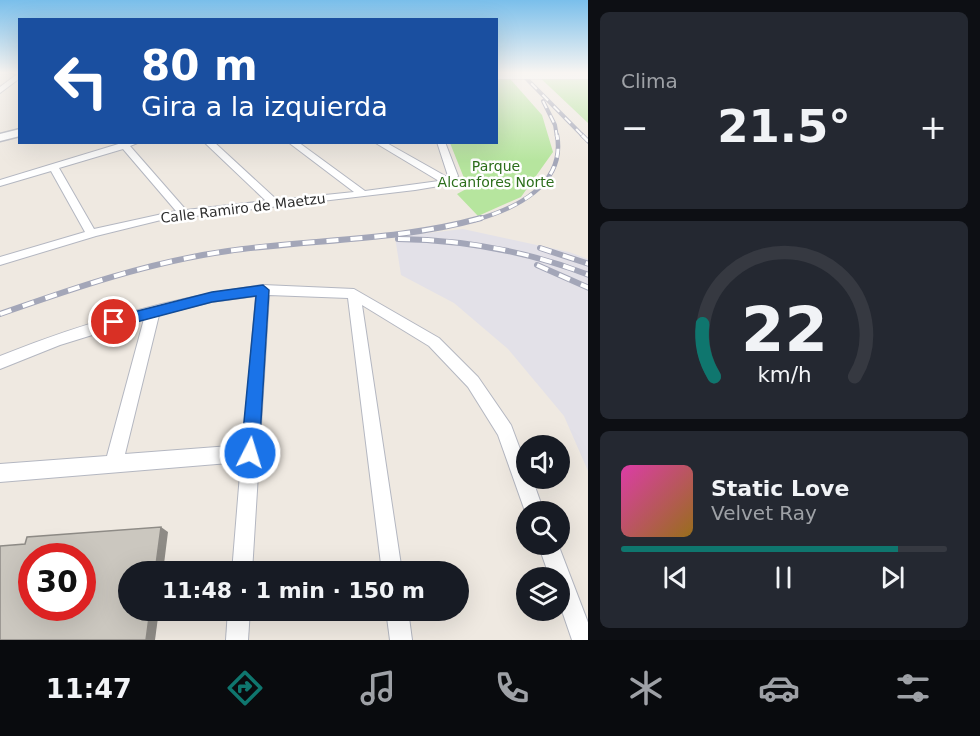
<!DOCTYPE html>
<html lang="es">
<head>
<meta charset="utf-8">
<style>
  :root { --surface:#171b24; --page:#242831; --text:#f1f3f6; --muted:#9ea1a6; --line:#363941; --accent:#0f766e }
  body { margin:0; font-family:"DejaVu Sans",sans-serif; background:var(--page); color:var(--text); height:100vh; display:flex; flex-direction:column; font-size:22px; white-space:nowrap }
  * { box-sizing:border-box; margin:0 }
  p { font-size:20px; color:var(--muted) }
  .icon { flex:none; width:33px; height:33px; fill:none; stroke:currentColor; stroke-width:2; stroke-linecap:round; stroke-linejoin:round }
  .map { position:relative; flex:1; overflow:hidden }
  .side { display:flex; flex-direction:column; gap:12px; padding:12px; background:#0d0f14; width:392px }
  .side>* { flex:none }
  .hud { position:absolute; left:18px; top:18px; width:480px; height:126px; border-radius:0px; box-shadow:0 6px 24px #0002; background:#1a4fa0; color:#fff; overflow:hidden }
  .tools { position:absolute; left:516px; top:435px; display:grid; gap:12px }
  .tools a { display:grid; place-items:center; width:54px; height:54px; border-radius:50%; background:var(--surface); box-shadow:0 6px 24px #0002; font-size:30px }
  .speed { position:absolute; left:18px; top:543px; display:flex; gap:12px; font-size:30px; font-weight:700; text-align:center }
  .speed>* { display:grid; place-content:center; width:78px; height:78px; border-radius:50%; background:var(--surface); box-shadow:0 6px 24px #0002; line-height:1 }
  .speed .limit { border:9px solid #d22; background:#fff; color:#111 }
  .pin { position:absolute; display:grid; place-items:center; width:51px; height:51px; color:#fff; margin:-26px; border:3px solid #fff; border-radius:50%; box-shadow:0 2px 6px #0007 }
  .me { position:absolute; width:66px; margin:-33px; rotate:5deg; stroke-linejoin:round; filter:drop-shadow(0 0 4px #0008) }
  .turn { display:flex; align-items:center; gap:21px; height:126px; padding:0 24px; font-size:27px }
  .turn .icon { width:78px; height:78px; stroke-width:2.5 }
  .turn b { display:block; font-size:42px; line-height:51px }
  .big { font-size:45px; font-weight:600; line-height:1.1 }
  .side .widget { flex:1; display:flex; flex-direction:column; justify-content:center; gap:9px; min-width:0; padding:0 21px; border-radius:9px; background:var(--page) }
  .side .dial { align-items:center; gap:0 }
  .dial svg { height:156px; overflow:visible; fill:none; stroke:var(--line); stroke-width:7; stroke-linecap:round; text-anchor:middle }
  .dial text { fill:var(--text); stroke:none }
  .song { display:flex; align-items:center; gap:18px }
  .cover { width:72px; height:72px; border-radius:9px; background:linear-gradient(135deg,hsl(320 70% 55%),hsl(40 70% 35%)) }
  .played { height:6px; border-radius:3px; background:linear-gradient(90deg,var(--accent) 85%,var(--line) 85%) }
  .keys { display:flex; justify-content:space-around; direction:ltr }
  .heat { display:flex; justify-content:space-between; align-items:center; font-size:33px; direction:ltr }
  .trip { position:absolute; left:118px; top:561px; width:351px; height:60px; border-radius:30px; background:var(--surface); box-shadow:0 6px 24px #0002; font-weight:600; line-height:60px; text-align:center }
  .menu { display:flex; height:96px; justify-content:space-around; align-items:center; background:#090b0e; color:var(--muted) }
  .menu .icon { width:42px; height:42px }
  .menu .current { color:var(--accent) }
  .menu b { font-size:27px; color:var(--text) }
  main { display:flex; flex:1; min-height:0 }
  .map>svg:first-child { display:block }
  .industrial { fill:#e3e1e8 }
  .green { fill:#b6e59e }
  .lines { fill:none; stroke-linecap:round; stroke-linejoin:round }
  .minor-casing { stroke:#b4b7c1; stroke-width:2 }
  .tertiary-casing { stroke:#b4b7c1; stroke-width:3 }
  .minor { fill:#fff; fill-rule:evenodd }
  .tertiary { fill:#fff; fill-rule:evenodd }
  .rail-far2-casing { stroke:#a3a6b8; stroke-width:4 }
  .rail-far1-casing { stroke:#a3a6b8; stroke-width:4.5 }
  .rail-casing { stroke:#a3a6b8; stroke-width:6 }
  .rail-far2 { stroke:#fff; stroke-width:2; stroke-dasharray:8; stroke-linecap:butt }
  .rail-far1 { stroke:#fff; stroke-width:3; stroke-dasharray:9; stroke-linecap:butt }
  .rail { stroke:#fff; stroke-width:4; stroke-dasharray:12; stroke-linecap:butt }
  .tertiary-bridge-casing { stroke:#b4b7c1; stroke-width:11; stroke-linecap:butt }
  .tertiary-bridge { stroke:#fff; stroke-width:10 }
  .shaded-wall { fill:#8e8b86 }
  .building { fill:#cbc7bf; stroke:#8e8b86; stroke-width:1.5; fill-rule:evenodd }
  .route { fill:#1a73e8; stroke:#114b97; stroke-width:1.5 }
  .labels { text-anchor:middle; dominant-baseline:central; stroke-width:5; stroke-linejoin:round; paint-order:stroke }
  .far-park-label { font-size:14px; fill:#2c6e1b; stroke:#fff }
  .far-street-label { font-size:14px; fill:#2e2e2e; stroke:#fff }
</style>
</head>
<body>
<main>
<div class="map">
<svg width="589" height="640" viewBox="0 0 589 640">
  <rect width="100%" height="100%" fill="#efe9e1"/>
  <path class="industrial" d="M463,229L569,252L588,259V471L564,416L508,349L454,303L401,275L395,237Z"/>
  <g class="green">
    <path d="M497,72H504L542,115L553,152L521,197L478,216L457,194L468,188L450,143L496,142Z"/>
    <path d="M534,72H588V123Z"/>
  </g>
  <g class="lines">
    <defs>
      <g id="minor">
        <path d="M20,72V78L0,93V87Z"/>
        <path d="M125,142H140L130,146L186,210L266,201L204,142H214L277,200L354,192L288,142H298L365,191L439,181L374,142H385L447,177L448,176L437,142H445L458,176L451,184L415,190L161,220L96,236L0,265V257L85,232L51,171L0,186V180ZM123,149L176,211L94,229L59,168Z"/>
        <path d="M263,285L354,289L439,338L478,377L511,425L526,465V478H532L544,512H526V514L498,435L468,387L429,346L362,305L402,572H382L348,298L269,295L252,572H232L241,462L0,482V464L107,456L144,319L60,345L0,369V356C85,322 172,297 263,285ZM256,296L243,445L125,454L159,315L211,302Z"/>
        <path d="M538,544H558L589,625V640H572L560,605V578H550Z"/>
        <path d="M228,610H250L248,640H226Z"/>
        <path d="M386,610H408L412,640H390Z"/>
      </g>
      <g id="tertiary">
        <path d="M9,72H20V75Z"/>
        <path d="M20,129V136L0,141V134Z"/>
      </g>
    </defs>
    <use href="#minor" class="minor-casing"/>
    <use href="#tertiary" class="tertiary-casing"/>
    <use href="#minor" class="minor"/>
    <use href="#tertiary" class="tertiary"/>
    <defs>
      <g id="rail-far2">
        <path d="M520,72L584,137"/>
        <path d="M543,101L555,125L557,137"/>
      </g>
      <g id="rail-far1">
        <path d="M582,135L589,142"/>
        <path d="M475,220C515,209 566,185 557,135"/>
      </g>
      <g id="rail">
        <path d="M398,239C465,240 527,251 589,275"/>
        <path d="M540,248L589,264"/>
        <path d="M537,265L589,288"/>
        <path d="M0,314C74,288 149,262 228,251C311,239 399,241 481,218"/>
      </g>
    </defs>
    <use href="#rail-far2" class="rail-far2-casing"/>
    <use href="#rail-far1" class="rail-far1-casing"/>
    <use href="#rail" class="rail-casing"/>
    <use href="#rail-far2" class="rail-far2"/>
    <use href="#rail-far1" class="rail-far1"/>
    <use href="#rail" class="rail"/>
    <defs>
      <path id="tertiary-bridge" d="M496,74H589"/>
    </defs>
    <use href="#tertiary-bridge" class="tertiary-bridge-casing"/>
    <use href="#tertiary-bridge" class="tertiary-bridge"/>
  </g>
  <g class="shaded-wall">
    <path d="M161,527L168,532L163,572H155Z"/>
    <path d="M150,610H159L155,640H146Z"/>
  </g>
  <path class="building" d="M161,527L155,572H129V610H150L146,640H0V546L25,544L27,537ZM32,556H82V608H32Z"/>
  <linearGradient id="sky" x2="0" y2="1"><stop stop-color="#7abfeb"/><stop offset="0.45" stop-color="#f8f5f2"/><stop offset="1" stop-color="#f8f5f2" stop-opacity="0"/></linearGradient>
  <rect width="589" height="161" fill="url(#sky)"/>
  <path class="route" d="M263,285L269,290L259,453L256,459L250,462L244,459L241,453L256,296L212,302L114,328L107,322L114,317L212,292Z"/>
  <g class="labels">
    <g class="far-park-label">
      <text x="496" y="166">Parque<tspan x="496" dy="16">Alcanfores Norte</tspan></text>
    </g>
    <g class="far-street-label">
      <text transform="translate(243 208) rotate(-7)">Calle Ramiro de Maetzu</text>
    </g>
  </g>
</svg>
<div class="tools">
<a><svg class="icon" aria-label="sound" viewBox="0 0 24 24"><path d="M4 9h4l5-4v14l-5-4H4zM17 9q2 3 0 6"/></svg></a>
<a><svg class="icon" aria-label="search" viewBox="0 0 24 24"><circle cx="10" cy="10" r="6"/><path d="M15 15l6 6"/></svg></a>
<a><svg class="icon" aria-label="layers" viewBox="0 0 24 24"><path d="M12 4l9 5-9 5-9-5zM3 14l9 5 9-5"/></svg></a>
</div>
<div class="speed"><div class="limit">30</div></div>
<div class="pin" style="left:114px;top:322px;background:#d93025"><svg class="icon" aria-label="arrive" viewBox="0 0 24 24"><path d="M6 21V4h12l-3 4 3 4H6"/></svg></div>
<svg class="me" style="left:250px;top:453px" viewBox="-20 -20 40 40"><circle r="17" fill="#1a73e8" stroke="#fff" stroke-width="3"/><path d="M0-11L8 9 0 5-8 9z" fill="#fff"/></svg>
<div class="trip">11:48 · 1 min · 150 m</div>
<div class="hud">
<div class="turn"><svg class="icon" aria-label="left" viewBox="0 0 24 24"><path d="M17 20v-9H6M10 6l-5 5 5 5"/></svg><div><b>80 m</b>Gira a la izquierda</div></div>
</div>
</div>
<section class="side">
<div class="widget"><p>Clima</p>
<div class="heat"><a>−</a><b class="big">21.5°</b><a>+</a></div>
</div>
<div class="widget dial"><svg viewBox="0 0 100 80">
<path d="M14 69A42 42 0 1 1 86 69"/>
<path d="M14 69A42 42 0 0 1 8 42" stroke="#0f766e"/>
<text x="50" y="56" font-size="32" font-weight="700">22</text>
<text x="50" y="72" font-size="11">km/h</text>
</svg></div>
<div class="widget">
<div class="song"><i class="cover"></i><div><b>Static Love</b><p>Velvet Ray</p></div></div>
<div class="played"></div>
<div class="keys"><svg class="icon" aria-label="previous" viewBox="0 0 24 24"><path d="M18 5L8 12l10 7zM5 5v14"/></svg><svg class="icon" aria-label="pause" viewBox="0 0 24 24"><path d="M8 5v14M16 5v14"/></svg><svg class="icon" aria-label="next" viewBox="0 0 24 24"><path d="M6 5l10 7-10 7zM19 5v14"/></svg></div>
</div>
</section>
</main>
<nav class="menu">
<b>11:47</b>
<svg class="icon current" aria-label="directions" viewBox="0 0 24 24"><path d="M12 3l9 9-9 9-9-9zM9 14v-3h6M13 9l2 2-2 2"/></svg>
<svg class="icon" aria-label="music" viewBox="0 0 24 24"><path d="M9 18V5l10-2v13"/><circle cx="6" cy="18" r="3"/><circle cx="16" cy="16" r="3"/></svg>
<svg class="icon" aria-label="phone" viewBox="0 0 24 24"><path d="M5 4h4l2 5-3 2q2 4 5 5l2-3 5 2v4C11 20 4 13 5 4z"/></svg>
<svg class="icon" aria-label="climate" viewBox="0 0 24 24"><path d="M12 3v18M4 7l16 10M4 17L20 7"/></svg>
<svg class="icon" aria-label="car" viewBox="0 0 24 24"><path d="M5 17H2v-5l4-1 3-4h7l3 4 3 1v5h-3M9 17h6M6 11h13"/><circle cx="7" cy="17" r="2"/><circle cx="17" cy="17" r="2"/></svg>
<svg class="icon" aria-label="filters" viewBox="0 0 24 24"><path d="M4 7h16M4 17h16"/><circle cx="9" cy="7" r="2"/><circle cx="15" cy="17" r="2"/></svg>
</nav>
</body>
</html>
